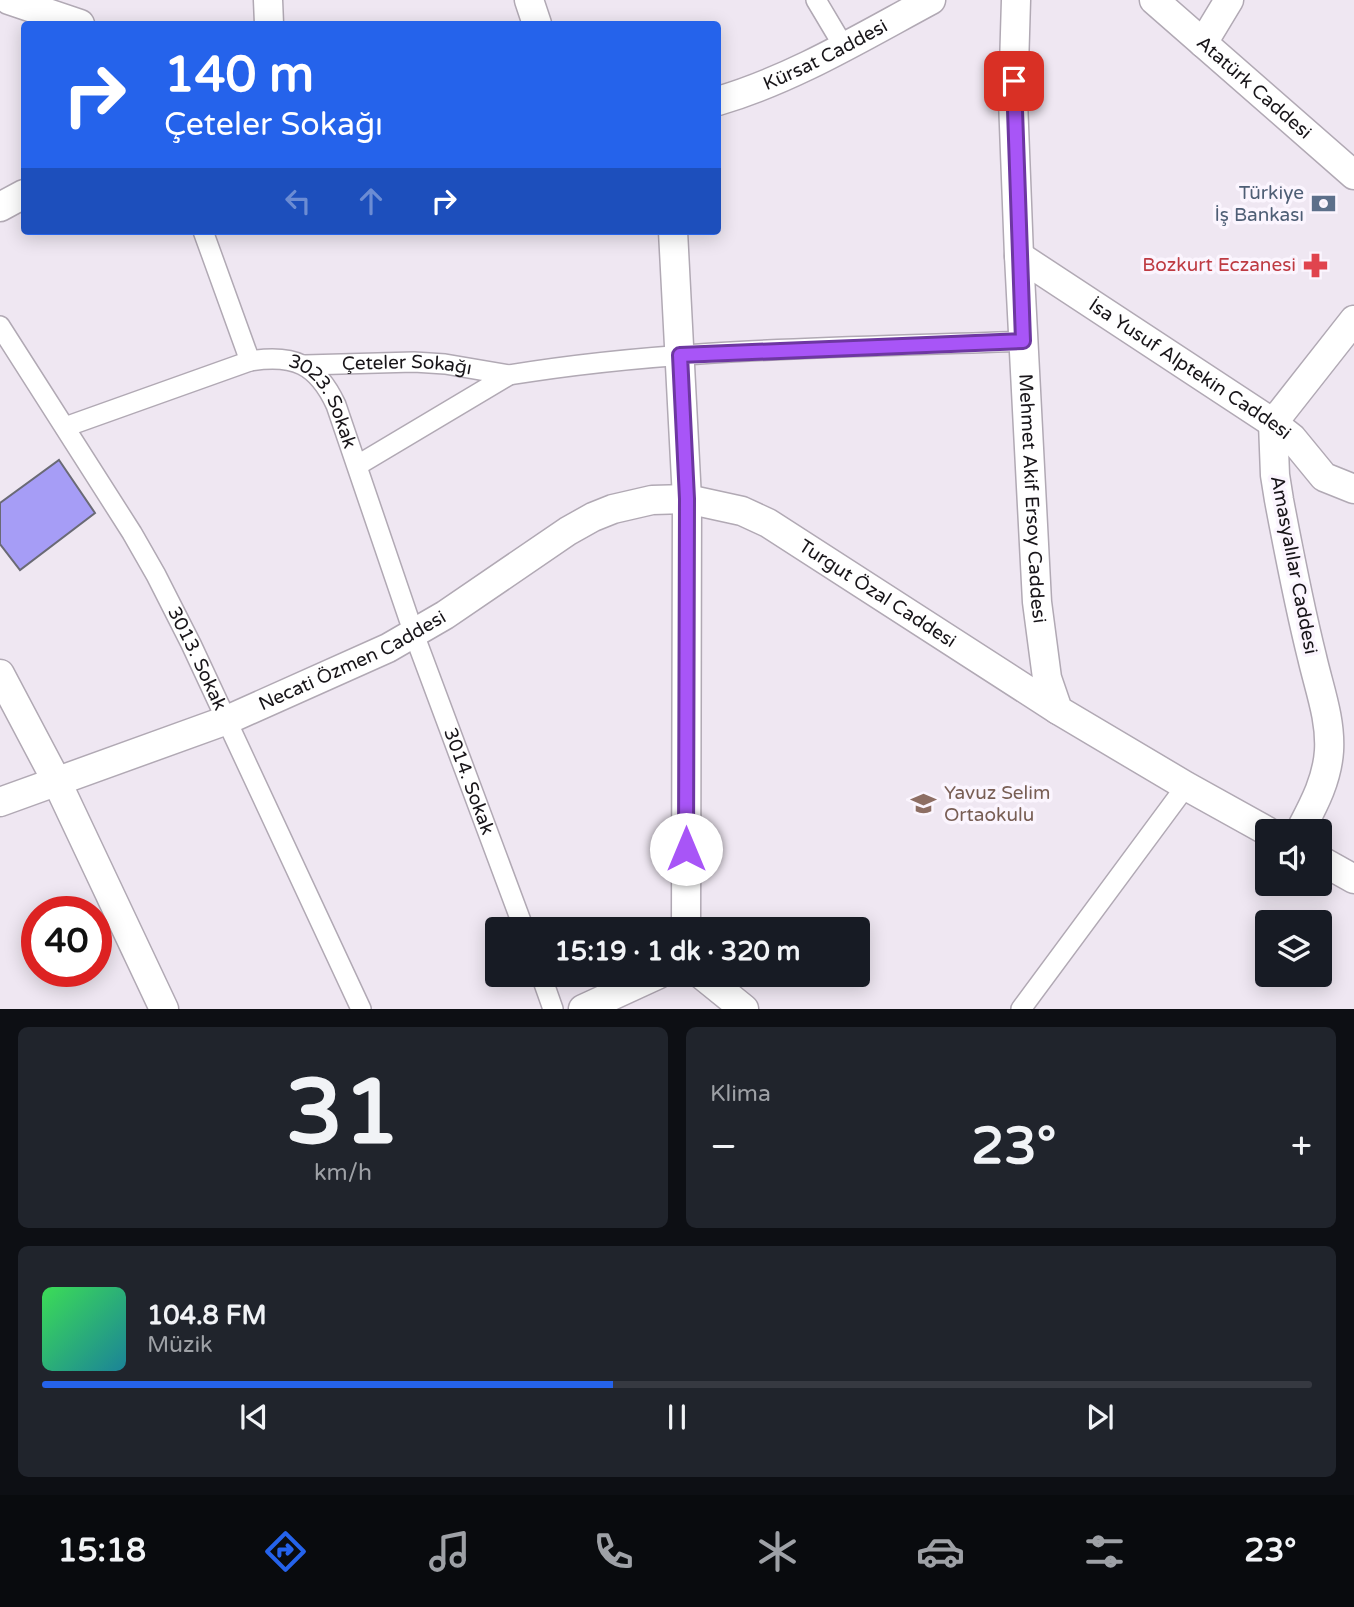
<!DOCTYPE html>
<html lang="tr">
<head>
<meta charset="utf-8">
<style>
  :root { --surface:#171b24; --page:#20242c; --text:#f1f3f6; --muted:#9ea1a6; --line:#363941; --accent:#2563eb }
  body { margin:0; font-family:"Varela Round",sans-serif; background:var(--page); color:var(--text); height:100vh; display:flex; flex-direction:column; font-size:26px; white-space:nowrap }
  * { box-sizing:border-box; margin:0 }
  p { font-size:23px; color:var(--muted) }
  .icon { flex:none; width:38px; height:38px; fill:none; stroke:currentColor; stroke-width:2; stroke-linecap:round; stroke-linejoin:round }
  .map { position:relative; height:1009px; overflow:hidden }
  .panel { display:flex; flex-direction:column; gap:18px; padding:18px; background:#0d0f14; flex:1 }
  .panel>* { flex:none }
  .top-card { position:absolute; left:21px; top:21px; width:700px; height:214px; border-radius:7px; box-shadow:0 4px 18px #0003; background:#2563eb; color:#fff; overflow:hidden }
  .fabs { position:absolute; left:1255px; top:819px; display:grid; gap:14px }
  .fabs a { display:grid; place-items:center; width:77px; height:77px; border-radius:7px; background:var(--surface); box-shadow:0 4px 18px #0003; font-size:35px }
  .speed { position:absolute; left:21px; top:896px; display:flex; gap:14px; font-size:35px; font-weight:700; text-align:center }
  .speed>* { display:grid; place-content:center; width:91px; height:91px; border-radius:50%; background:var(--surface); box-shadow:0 4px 18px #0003; line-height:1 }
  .speed .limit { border:10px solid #d22; background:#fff; color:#111 }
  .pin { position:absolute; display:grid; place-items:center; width:60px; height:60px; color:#fff; margin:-30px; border-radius:14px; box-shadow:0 4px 10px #0006 }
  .me { position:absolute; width:77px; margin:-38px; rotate:0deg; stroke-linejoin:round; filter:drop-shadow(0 0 5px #0008) }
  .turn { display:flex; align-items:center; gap:24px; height:147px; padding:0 28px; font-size:32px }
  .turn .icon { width:91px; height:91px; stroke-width:2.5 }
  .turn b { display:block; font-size:49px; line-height:60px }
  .lanes { display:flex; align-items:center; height:66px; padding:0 28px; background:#0003; justify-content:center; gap:35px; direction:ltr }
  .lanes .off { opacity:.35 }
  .big { font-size:52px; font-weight:700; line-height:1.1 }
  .panel .tile { flex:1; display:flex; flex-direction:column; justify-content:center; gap:10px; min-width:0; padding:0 24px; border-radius:10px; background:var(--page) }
  .panel .dial { align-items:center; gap:0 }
  .dial b { font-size:91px; line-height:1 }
  .song { display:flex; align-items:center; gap:21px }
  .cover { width:84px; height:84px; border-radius:10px; background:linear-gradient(135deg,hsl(130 70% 55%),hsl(190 70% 35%)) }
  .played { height:7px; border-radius:4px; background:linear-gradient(90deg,var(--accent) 45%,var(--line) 45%) }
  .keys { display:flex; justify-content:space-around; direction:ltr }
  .heat { display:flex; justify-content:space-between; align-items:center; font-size:38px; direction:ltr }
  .panel .tiles { flex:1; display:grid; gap:18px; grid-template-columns:1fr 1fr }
  .tile:last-child { grid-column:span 2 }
  .trip { position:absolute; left:485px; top:917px; width:385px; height:70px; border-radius:7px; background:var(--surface); box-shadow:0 4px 18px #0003; font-weight:700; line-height:70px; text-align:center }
  .tab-bar { display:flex; height:112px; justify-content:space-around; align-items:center; background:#090b0e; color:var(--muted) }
  .tab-bar .icon { width:49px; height:49px }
  .tab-bar .current { color:var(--accent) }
  .tab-bar b { font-size:32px; color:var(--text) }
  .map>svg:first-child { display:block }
  .building { fill:#a69df6; stroke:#6a6a75; stroke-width:2 }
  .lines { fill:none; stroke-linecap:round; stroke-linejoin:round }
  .street-casing { stroke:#b1a9b4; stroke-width:22 }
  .secondary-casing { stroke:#b1a9b4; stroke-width:31 }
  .street { stroke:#fff; stroke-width:19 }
  .secondary { stroke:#fff; stroke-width:28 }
  .route-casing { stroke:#6d37a1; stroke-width:18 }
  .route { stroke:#a855f7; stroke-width:12 }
  .labels { text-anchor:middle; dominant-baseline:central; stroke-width:7; stroke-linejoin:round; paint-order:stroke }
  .street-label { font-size:19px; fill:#181519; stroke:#fbf5fe }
  .service-label { font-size:19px; fill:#4e5e75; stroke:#fbf5fe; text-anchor:end }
  .health-label { font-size:19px; fill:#be3a42; stroke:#fbf5fe; text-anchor:end }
  .education-label { font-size:19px; fill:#785e54; stroke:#fbf5fe; text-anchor:start }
</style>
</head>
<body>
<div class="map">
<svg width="1354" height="1009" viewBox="0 0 1354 1009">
  <rect width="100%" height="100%" fill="#efe7f2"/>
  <path class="building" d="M59,460L95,513L20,570L0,544V503Z"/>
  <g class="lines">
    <defs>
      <g id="street">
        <path d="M816,0L844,47"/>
        <path d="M203,231L250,361"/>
        <path id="s1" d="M0,326L132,533L156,575L191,644L361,1009"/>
        <path id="s2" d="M305,365L414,362L445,364L509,375L358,465"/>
        <path d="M509,375C679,347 852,348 1023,341"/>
        <path id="s3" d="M65,427L250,361C294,354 317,364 336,405L414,634L524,929"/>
        <path d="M541,975L553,1009"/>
        <path d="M1021,1009L1186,786"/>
      </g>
      <g id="secondary">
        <path d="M9,0L80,24"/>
        <path d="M268,0L269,24"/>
        <path d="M529,0L537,24"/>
        <path id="s4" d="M1016,0L1013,100L1019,256L1037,602L1047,678L1058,710L1186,786L1267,831"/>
        <path id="s5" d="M1154,0L1354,175"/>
        <path d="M1203,43L1229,0"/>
        <path id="s6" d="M718,101C793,79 862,37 931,0"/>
        <path d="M0,207L24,194"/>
        <path d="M673,231L687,499L686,929"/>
        <path id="s7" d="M1019,256L1273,423L1292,438L1324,477L1354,489"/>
        <path d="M0,674L56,780L164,1009"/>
        <path id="s8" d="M0,802L227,720L388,648L445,615L568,531L593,517L613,509L652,500L687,499L742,511L768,523L1058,710"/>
        <path d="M1300,831C1313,806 1327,781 1329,751C1331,719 1319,688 1312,657C1299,605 1289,553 1279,500L1275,475L1273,423L1354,320"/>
        <path d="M1320,860L1354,879"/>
        <path d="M702,975L744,1009"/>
        <path d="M583,1009L657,975"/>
      </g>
    </defs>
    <use href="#street" class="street-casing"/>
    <use href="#secondary" class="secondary-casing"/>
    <use href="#street" class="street"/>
    <use href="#secondary" class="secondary"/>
  </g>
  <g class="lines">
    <defs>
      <path id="route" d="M686,849L687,499L680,355L1023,341L1014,81"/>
    </defs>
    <use href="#route" class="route-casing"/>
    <use href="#route" class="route"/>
  </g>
  <defs>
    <symbol id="bank-bare" viewBox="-9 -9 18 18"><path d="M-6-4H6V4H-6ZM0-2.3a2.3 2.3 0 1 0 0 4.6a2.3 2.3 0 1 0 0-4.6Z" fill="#5c6f8a" stroke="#fbf5fe" stroke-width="2.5" paint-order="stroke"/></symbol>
    <symbol id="pharmacy-bare" viewBox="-9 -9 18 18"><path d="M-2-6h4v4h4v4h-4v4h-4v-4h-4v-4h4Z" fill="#e0444e" stroke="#fbf5fe" stroke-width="2.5" paint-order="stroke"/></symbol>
    <symbol id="school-bare" viewBox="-9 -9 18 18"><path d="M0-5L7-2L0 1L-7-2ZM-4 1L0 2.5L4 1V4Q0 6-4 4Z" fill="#8d6e63" stroke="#fbf5fe" stroke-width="2.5" paint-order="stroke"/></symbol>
  </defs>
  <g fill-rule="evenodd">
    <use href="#bank-bare" x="1306" y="186" width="35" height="35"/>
    <use href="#pharmacy-bare" x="1298" y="248" width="35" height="35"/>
    <use href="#school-bare" x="906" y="786" width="35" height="35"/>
  </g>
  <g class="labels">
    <g class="street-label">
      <text stroke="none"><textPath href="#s6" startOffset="117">Kürsat Caddesi</textPath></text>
      <text stroke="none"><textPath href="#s5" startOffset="133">Atatürk Caddesi</textPath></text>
      <text stroke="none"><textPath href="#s2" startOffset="102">Çeteler Sokağı</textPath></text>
      <text stroke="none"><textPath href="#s7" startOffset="205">İsa Yusuf Alptekin Caddesi</textPath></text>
      <text stroke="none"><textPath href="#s3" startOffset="292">3023. Sokak</textPath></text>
      <text stroke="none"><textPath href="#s4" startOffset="499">Mehmet Akif Ersoy Caddesi</textPath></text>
      <text transform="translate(1294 565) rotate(79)">Amasyalılar Caddesi</text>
      <text stroke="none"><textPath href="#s8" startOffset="973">Turgut Özal Caddesi</textPath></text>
      <text stroke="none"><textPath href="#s1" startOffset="387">3013. Sokak</textPath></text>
      <text stroke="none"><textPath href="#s8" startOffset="380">Necati Özmen Caddesi</textPath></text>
      <text stroke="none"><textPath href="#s3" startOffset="702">3014. Sokak</textPath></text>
    </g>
    <g class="service-label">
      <text x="1304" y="193">Türkiye<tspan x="1304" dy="22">İş Bankası</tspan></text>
    </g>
    <g class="health-label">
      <text x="1296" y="265">Bozkurt Eczanesi</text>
    </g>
    <g class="education-label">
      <text x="944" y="793">Yavuz Selim<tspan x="944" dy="22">Ortaokulu</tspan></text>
    </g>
  </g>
</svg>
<div class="fabs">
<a><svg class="icon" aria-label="sound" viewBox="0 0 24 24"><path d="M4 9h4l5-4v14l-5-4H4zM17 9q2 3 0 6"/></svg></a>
<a><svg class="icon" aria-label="layers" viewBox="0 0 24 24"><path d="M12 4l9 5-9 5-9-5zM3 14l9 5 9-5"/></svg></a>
</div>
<div class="speed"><div class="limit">40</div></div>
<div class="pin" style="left:1014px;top:81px;background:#d93025"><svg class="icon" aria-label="arrive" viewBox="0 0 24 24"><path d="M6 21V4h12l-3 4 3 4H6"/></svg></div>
<svg class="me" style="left:686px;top:849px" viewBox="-20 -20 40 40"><circle r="19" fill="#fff"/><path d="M0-13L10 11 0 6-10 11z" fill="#a855f7"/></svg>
<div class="trip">15:19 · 1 dk · 320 m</div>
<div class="top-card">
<div class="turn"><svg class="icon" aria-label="right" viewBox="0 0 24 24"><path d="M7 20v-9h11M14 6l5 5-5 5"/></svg><div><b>140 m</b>Çeteler Sokağı</div></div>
<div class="lanes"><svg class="icon off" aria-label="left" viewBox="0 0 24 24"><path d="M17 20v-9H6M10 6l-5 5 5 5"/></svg><svg class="icon off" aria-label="ahead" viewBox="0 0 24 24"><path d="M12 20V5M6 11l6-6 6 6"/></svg><svg class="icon" aria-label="right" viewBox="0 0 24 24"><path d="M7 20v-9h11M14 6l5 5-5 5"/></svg></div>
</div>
</div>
<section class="panel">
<div class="tiles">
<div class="tile dial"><b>31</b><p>km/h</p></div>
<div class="tile"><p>Klima</p>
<div class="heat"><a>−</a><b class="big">23°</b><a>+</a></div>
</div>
<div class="tile">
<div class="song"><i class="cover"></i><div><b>104.8 FM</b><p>Müzik</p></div></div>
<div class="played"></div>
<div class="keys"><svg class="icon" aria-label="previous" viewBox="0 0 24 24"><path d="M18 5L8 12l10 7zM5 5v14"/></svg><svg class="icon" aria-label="pause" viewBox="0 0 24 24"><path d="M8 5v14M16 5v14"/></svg><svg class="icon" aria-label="next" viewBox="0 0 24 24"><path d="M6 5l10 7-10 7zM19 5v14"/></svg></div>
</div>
</div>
</section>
<nav class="tab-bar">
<b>15:18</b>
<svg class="icon current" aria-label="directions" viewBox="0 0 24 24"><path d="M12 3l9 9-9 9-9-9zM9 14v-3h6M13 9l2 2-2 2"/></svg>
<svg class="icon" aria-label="music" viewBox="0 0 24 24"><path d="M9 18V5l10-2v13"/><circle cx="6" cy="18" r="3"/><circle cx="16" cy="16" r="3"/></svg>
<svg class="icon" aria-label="phone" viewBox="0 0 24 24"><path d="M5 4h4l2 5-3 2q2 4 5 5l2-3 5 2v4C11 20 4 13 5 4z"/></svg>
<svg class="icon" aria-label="climate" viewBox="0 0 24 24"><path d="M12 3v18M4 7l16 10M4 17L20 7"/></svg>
<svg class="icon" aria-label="car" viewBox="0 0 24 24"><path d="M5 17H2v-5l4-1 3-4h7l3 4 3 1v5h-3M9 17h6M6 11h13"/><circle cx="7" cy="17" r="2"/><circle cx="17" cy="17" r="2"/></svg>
<svg class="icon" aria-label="filters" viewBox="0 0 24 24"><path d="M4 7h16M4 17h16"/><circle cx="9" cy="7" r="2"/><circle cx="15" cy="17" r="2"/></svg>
<b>23°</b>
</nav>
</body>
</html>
